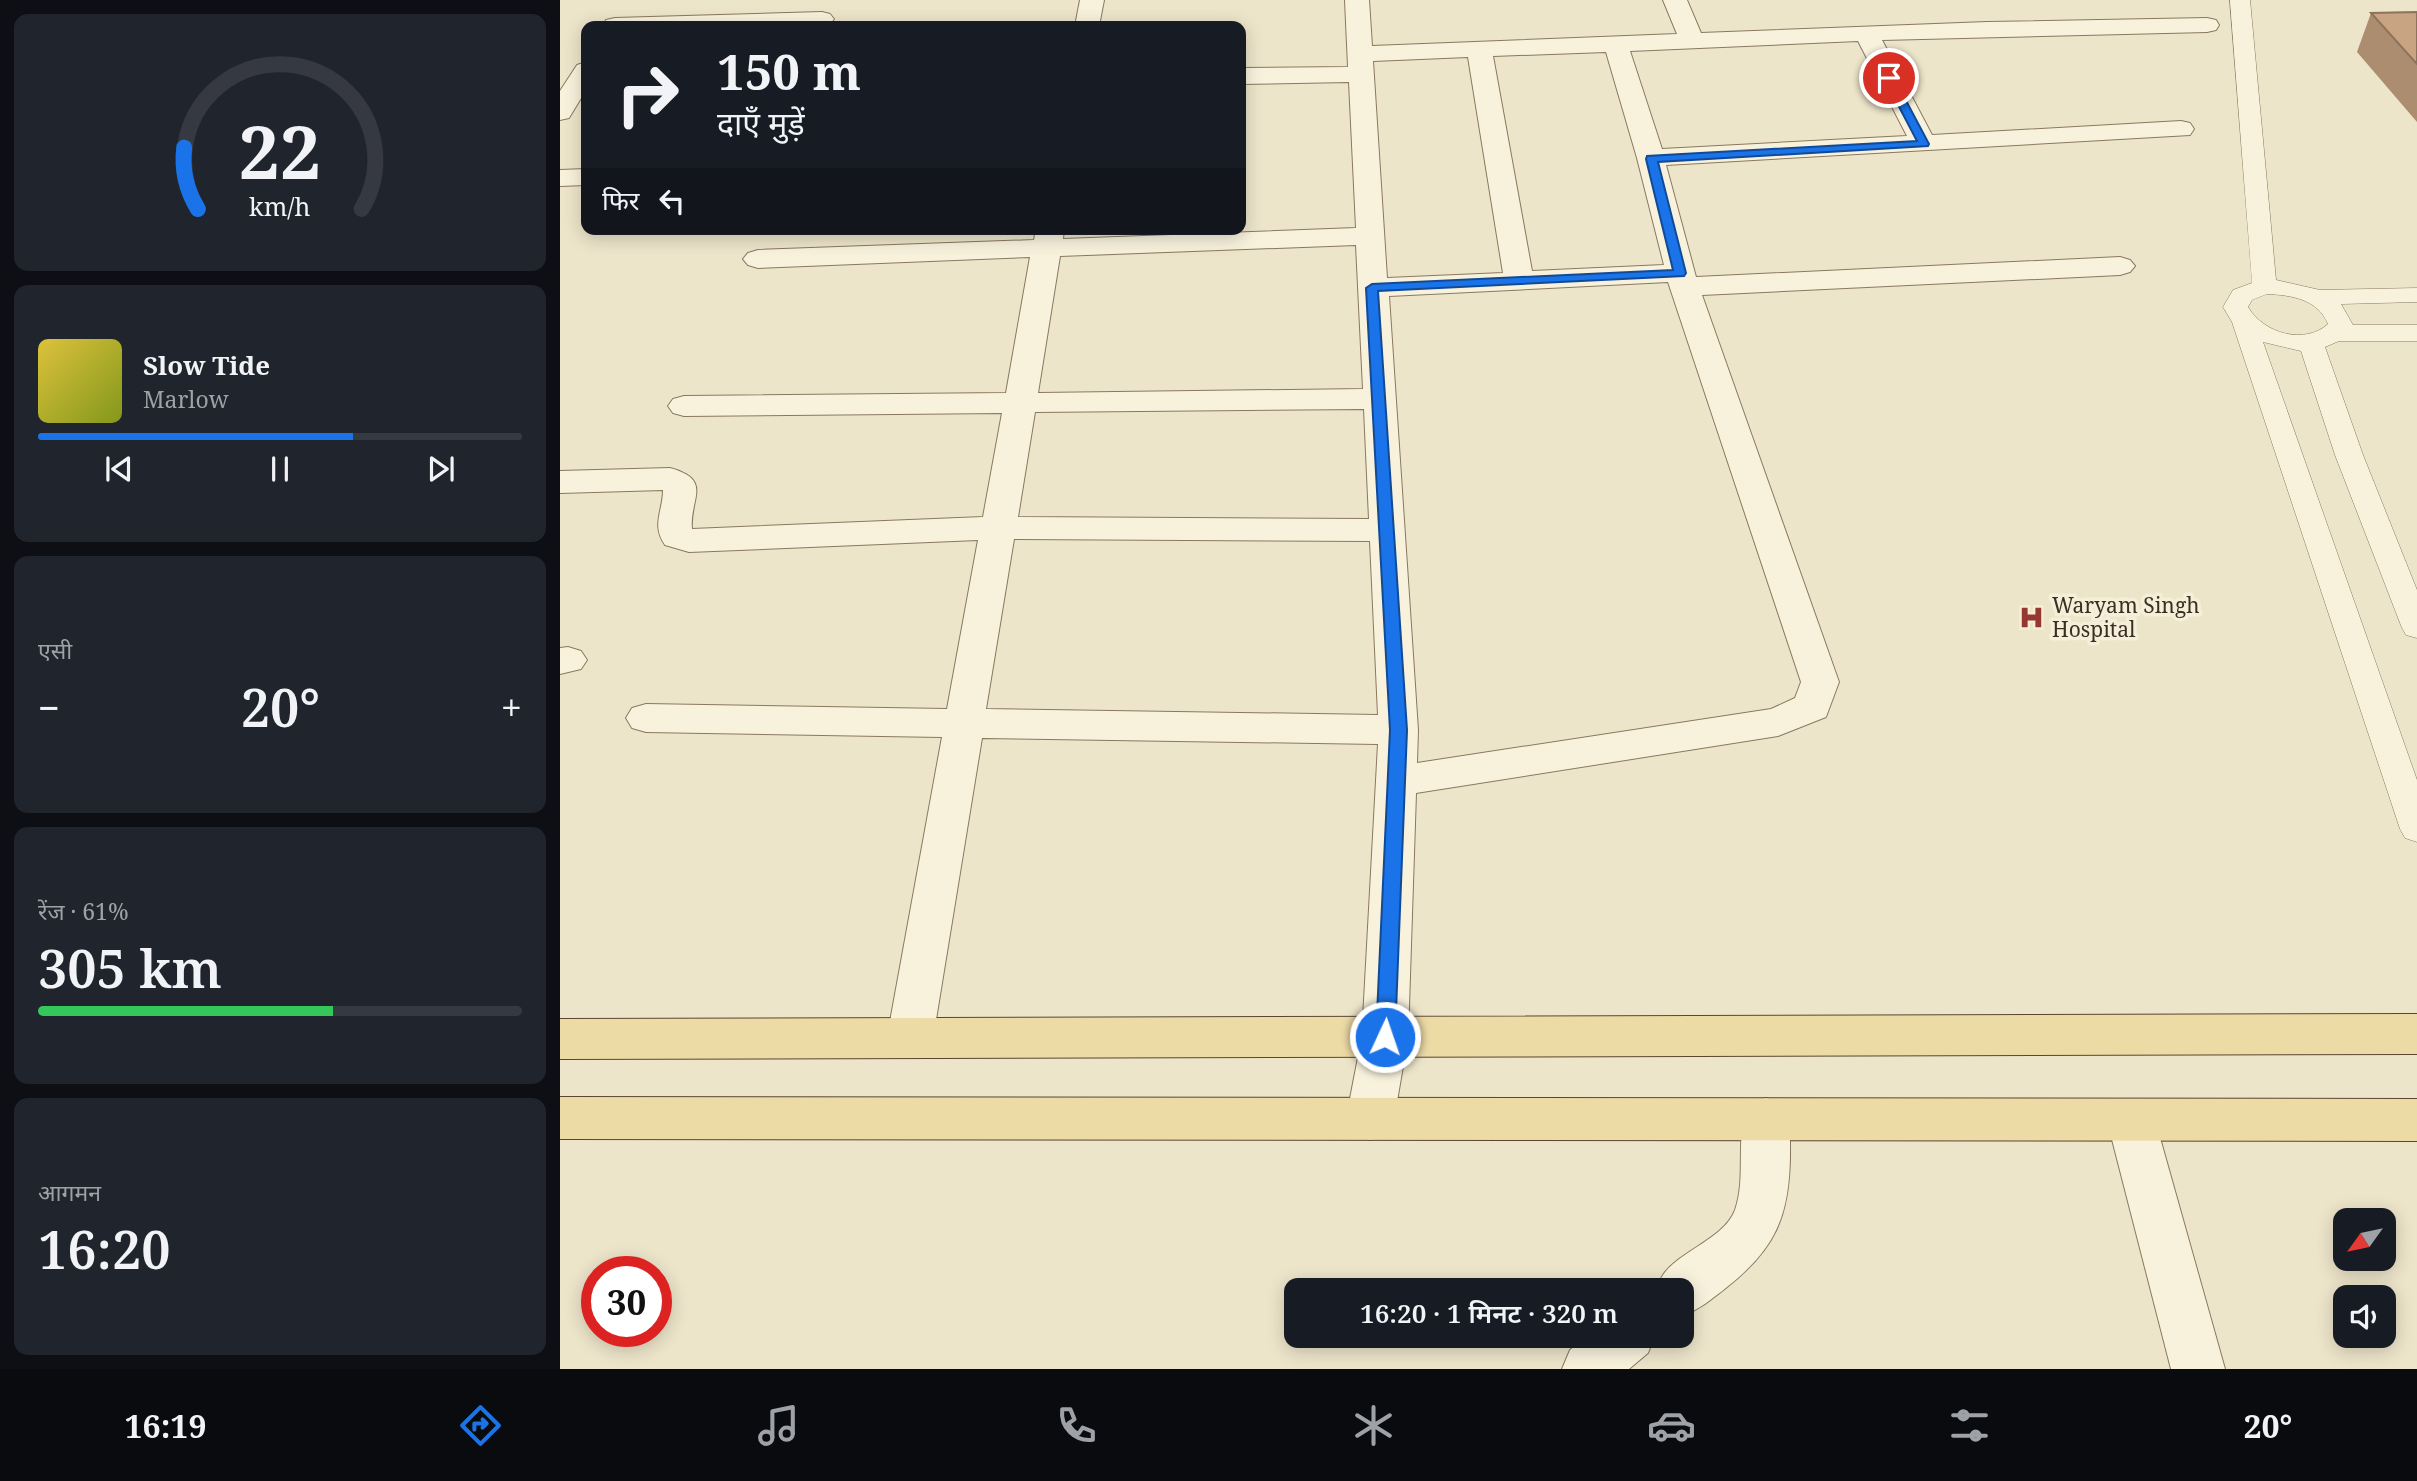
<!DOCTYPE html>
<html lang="hi">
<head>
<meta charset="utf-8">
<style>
  :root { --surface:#171b24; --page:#20242c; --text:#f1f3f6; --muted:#9ea1a6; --line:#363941; --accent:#1a73e8 }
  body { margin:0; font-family:"Noto Serif","Noto Sans Devanagari",serif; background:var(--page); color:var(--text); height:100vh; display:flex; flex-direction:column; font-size:26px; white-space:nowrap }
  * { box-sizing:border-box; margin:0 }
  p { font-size:23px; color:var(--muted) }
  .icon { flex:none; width:38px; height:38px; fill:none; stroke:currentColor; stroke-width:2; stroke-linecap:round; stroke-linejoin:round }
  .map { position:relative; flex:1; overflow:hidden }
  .sheet { display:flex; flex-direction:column; gap:14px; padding:14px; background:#0d0f14; width:560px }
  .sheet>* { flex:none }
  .hud { position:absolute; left:21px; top:21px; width:665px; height:214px; border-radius:14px; box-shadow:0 4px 18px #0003; background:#171b24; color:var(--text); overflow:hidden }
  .needle { width:46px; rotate:237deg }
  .tools { position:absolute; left:1773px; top:1208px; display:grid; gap:14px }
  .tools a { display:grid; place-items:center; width:63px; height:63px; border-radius:14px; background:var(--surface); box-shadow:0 4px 18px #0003; font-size:35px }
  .speed { position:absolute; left:21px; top:1256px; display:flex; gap:14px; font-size:35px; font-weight:700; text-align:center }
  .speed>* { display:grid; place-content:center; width:91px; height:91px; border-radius:50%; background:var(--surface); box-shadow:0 4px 18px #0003; line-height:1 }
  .speed .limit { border:10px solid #d22; background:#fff; color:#111 }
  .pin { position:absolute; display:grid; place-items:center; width:60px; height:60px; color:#fff; margin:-30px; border:4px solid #fff; border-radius:50%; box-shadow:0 2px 7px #0007 }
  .me { position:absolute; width:77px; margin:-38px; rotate:3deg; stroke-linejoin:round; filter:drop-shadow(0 0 5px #0008) }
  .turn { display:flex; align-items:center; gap:24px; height:147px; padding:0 21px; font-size:32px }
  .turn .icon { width:91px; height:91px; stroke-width:2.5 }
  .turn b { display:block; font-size:49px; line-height:60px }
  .then { display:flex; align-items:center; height:66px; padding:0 21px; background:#0003; gap:14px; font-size:26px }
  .big { font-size:52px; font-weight:600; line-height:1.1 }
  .sheet .card { flex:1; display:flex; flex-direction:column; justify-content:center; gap:10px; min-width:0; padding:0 24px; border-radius:14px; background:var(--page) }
  .sheet .dial { align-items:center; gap:0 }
  .dial svg { height:182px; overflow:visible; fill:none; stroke:var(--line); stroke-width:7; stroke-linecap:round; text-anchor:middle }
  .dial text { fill:var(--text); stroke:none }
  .song { display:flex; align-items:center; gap:21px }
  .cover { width:84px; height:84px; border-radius:10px; background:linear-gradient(135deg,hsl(50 70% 55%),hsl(70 70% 35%)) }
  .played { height:7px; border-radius:4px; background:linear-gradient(90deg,var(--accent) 65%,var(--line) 65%) }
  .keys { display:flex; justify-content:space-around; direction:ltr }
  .heat { display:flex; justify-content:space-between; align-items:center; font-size:38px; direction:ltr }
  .charge { height:10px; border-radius:5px; background:linear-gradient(90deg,#34c759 61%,var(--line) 0) }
  .trip { position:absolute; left:724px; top:1278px; width:410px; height:70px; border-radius:14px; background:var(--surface); box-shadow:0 4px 18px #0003; font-weight:600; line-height:70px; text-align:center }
  .tabs { display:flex; height:112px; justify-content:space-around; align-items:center; background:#090b0e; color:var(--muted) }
  .tabs .icon { width:49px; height:49px }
  .tabs .on { color:var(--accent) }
  .tabs b { font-size:32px; color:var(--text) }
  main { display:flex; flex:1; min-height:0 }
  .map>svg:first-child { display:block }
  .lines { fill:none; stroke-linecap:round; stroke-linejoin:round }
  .service-casing { stroke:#89785f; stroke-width:1 }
  .minor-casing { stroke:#89785f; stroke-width:2 }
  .primary-casing { stroke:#584633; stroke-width:2 }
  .service { fill:#f8f2dd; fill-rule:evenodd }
  .minor { fill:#f8f2dd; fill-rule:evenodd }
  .primary { fill:#eddba5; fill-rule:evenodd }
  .wall { fill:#ad8d70 }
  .building { fill:#c9a482; stroke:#8d735b; stroke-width:2 }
  .route { fill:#1a73e8; stroke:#114b97; stroke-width:2 }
  .labels { text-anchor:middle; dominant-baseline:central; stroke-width:7; stroke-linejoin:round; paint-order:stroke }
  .poi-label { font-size:21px; fill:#3b2f22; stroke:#f5efd9; text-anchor:start }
</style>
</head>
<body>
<main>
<section class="sheet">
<div class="card dial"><svg viewBox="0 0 100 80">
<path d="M14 69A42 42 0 1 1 86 69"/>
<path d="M14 69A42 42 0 0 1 8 42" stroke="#1a73e8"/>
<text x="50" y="56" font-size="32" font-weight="700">22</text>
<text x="50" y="72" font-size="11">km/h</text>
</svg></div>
<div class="card">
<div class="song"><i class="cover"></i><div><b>Slow Tide</b><p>Marlow</p></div></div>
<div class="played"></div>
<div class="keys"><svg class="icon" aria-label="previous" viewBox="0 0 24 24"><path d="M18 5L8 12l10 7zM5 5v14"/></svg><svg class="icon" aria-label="pause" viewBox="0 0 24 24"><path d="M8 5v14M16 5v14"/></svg><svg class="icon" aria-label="next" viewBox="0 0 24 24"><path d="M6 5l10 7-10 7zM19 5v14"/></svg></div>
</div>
<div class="card"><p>एसी</p>
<div class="heat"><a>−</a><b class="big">20°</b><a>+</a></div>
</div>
<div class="card"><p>रेंज · 61%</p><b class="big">305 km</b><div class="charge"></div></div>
<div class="card"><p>आगमन</p><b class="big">16:20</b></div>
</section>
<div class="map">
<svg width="1857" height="1369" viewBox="0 0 1857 1369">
  <rect width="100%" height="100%" fill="#ede5ca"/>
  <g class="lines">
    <defs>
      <path id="service" d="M1670,0H1690L1716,280L1760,290L1857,288V302L1781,304L1793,325H1857V341H1779L1765,347L1803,455L1857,590V638L1846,635L1842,628L1775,455L1741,351L1703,342L1857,780V842L1845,838L1840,829L1672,322L1663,307L1673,290L1692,283ZM1707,294C1731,295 1758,299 1768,324C1745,345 1704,334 1688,307L1692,300Z"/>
      <g id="minor">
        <path d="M520,0H544L539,26H515Z"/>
        <path d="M785,0H809L812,46L1117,34L1103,0H1127L1141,33L1427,22L1647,18L1656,20L1659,25L1656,30L1647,32L1322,40L1372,135L1621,121L1630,123L1634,129L1630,135L1106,165L1136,277L1560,257L1570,260L1575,266L1570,272L1560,275L1142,295L1279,682L1266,717L1218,736L856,793L848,1037L834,1119L827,1134L810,1140L793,1134L786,1119L802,1037L818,744L422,738L373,1038L366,1052L350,1058L334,1052L327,1038L382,737L86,732L72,728L66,718L72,708L86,704L387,709L418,540L129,552L105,545C91,525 103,511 103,490L0,493V471L110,468C154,480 129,499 132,529L423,517L442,413L124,416L113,413L108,406L113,399L124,396L446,393L470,257L198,268L188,265L183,259L188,253L198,250L474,240L476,229H504L503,239L796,228L789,82L681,84V68L788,67ZM1298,41L1347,136L1102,149L1070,51ZM1046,52L1077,158L1104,265L972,271L933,56ZM908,57L943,273L827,278L813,61ZM796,245L803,389L478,393L500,256ZM1108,282L1241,682L1235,698L1211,709L857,763L858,730L829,296ZM804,409L809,519L458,517L475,412ZM454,539L810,541L818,715L426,709Z"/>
        <path d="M262,12L270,14L274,19L270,24L260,26L43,25L46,20L55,18Z"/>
        <path d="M26,62V90L9,118L0,120V91L17,65Z"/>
        <path d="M26,169V185L0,186V170Z"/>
        <path d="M8,647L21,651L27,660L21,669L0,674V648Z"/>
        <path d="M1206,1098L1223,1104C1231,1122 1230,1137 1230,1157C1229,1217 1215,1249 1167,1287C1152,1299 1140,1309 1122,1316V1290H1097C1099,1285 1100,1279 1103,1275C1119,1251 1164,1239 1175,1210C1187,1176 1174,1137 1189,1104Z"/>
        <path d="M1571,1099L1588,1105L1595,1120L1665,1369H1611L1547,1120L1554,1105Z"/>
        <path d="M1028,1335H1095L1088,1353L1069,1369H1002L1010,1350Z"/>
      </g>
      <g id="primary">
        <path d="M1857,1014V1054L0,1059V1019Z"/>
        <path d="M0,1097L1857,1099V1141L0,1139Z"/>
      </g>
    </defs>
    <use href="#service" class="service-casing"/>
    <use href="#minor" class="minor-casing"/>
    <use href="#primary" class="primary-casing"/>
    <use href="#service" class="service"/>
    <use href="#minor" class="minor"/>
    <use href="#primary" class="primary"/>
  </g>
  <path class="wall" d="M1857,12V122L1797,52L1811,13Z"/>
  <path class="building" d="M1857,12V64L1811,13Z"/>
  <path class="route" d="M1329,75L1334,78L1369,144L1368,146L1098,162L1126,273L1124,276L818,291L847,730L835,1037L832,1042L825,1045L818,1042L816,1037L830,730L806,288L812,284L1113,270L1086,159L1087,156L1357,141L1324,78Z"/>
  <defs>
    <symbol id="hospital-bare" viewBox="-9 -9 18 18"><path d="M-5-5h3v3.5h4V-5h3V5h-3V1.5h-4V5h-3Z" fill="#963731" stroke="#f5efd9" stroke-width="2.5" paint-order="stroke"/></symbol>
  </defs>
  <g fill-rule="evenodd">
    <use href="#hospital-bare" x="1454" y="600" width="35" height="35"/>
  </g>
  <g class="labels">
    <g class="poi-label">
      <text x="1492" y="605">Waryam Singh<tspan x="1492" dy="24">Hospital</tspan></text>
    </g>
  </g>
</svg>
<div class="tools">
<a><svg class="needle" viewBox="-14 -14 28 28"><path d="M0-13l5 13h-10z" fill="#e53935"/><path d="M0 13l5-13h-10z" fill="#9ea1a6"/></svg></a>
<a><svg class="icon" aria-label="sound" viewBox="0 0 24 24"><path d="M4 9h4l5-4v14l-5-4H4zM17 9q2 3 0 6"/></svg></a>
</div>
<div class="speed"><div class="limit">30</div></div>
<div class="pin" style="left:1329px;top:78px;background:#d93025"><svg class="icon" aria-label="arrive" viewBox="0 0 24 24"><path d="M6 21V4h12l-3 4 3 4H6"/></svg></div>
<svg class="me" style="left:825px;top:1037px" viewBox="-20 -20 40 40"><circle r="17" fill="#1a73e8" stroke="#fff" stroke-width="3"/><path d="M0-11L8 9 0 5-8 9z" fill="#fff"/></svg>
<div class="trip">16:20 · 1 मिनट · 320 m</div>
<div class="hud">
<div class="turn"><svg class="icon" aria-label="right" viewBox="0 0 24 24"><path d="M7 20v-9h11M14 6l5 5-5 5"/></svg><div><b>150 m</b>दाएँ मुड़ें</div></div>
<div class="then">फिर<svg class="icon" aria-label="left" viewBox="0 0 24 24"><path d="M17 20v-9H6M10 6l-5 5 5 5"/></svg></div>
</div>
</div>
</main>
<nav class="tabs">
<b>16:19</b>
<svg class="icon on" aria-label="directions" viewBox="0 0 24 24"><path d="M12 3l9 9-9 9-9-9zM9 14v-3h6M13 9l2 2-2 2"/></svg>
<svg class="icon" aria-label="music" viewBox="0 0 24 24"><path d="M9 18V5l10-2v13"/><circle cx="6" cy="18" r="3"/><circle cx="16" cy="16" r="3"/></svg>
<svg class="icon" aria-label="phone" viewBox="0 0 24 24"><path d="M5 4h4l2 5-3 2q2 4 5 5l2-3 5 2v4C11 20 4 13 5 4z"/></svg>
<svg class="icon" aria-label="climate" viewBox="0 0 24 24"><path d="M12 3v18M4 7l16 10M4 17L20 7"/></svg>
<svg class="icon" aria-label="car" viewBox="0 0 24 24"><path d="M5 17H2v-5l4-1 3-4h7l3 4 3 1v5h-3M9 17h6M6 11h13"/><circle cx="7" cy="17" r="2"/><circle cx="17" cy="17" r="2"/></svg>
<svg class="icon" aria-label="filters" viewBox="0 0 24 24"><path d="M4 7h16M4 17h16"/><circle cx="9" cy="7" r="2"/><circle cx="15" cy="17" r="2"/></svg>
<b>20°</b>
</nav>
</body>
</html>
